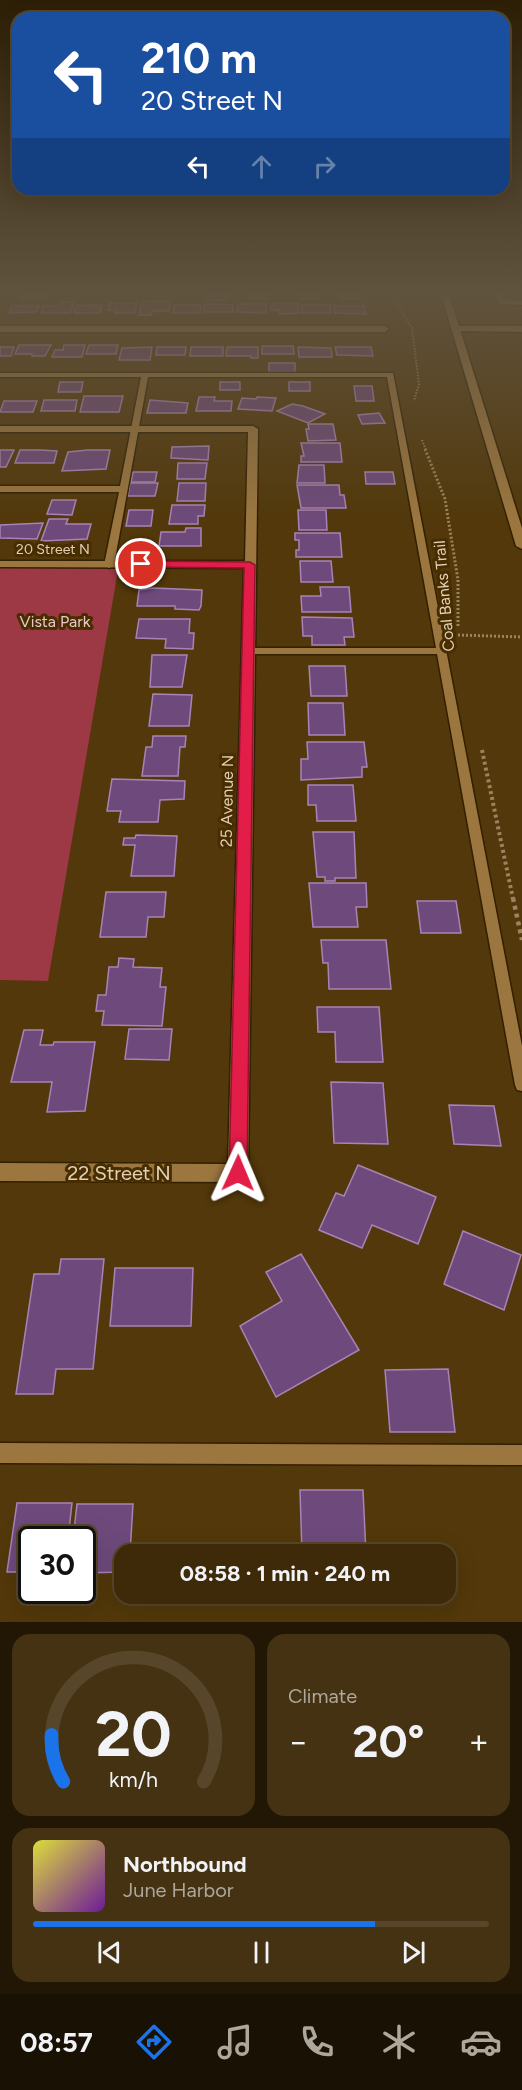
<!DOCTYPE html>
<html lang="en">
<head>
<meta charset="utf-8">
<style>
  :root { --surface:#3e2a08; --page:#453212; --text:#f1f3f6; --muted:#ada79c; --line:#574629; --accent:#1a73e8 }
  body { margin:0; font-family:Figtree,sans-serif; background:var(--page); color:var(--text); height:100vh; display:flex; flex-direction:column; font-size:22px; white-space:nowrap }
  * { box-sizing:border-box; margin:0 }
  p { font-size:20px; color:var(--muted) }
  .icon { flex:none; width:33px; height:33px; fill:none; stroke:currentColor; stroke-width:2; stroke-linecap:round; stroke-linejoin:round }
  .map { position:relative; height:1622px; overflow:hidden }
  .side { display:flex; flex-direction:column; gap:12px; padding:12px; background:#221704; flex:1 }
  .side>* { flex:none }
  .guide { position:absolute; left:12px; top:12px; width:498px; height:183px; border-radius:18px; box-shadow:0 6px 24px #0002,0 0 0 2px var(--line); background:#1a4fa0; color:#fff; overflow:hidden }
  .speed { position:absolute; left:18px; top:1526px; display:flex; gap:12px; font-size:30px; font-weight:700; text-align:center }
  .speed>* { display:grid; place-content:center; width:78px; height:78px; border-radius:50%; background:var(--surface); box-shadow:0 6px 24px #0002,0 0 0 2px var(--line); line-height:1 }
  .speed .limit { border:3px solid #111; border-radius:9px; background:#fff; color:#111 }
  .pin { position:absolute; display:grid; place-items:center; width:51px; height:51px; color:#fff; margin:-26px; border:3px solid #fff; border-radius:50%; box-shadow:0 2px 6px #0007 }
  .me { position:absolute; width:66px; margin:-33px; rotate:1deg; stroke-linejoin:round; filter:drop-shadow(0 0 4px #0008) }
  .turn { display:flex; align-items:center; gap:21px; height:126px; padding:0 30px; font-size:27px }
  .turn .icon { width:78px; height:78px; stroke-width:2.5 }
  .turn b { display:block; font-size:42px; line-height:51px }
  .lanes { display:flex; align-items:center; height:57px; padding:0 30px; background:#0003; justify-content:center; gap:30px; direction:ltr }
  .lanes .off { opacity:.35 }
  .big { font-size:45px; font-weight:700; line-height:1.1 }
  .side .widget { flex:1; display:flex; flex-direction:column; justify-content:center; gap:9px; min-width:0; padding:0 21px; border-radius:18px; background:var(--page) }
  .side .dial { align-items:center; gap:0 }
  .dial svg { height:156px; overflow:visible; fill:none; stroke:var(--line); stroke-width:7; stroke-linecap:round; text-anchor:middle }
  .dial text { fill:var(--text); stroke:none }
  .song { display:flex; align-items:center; gap:18px }
  .cover { width:72px; height:72px; border-radius:9px; background:linear-gradient(135deg,hsl(60 70% 55%),hsl(280 70% 35%)) }
  .played { height:6px; border-radius:3px; background:linear-gradient(90deg,var(--accent) 75%,var(--line) 75%) }
  .keys { display:flex; justify-content:space-around; direction:ltr }
  .heat { display:flex; justify-content:space-between; align-items:center; font-size:33px; direction:ltr }
  .side .tiles { flex:1; display:grid; gap:12px; grid-template-columns:1fr 1fr }
  .widget:last-child { grid-column:span 2 }
  .trip { position:absolute; left:114px; top:1544px; width:342px; height:60px; border-radius:18px; background:var(--surface); box-shadow:0 6px 24px #0002,0 0 0 2px var(--line); font-weight:700; line-height:60px; text-align:center }
  .menu { display:flex; height:96px; justify-content:space-around; align-items:center; background:#191103; color:var(--muted) }
  .menu .icon { width:42px; height:42px }
  .menu .current { color:var(--accent) }
  .menu b { font-size:27px; color:var(--text) }
  .map>svg:first-child { display:block }
  .green { fill:#9d3845 }
  .building { fill:#6d4a7b; stroke:#a983b7; stroke-width:1.5 }
  .lines { fill:none; stroke-linecap:round; stroke-linejoin:round }
  .service-casing { stroke:#322002; stroke-width:3 }
  .minor-casing { stroke:#322002; stroke-width:3 }
  .secondary-casing { stroke:#322002; stroke-width:3 }
  .path-far3 { stroke:#9a835e; stroke-width:2; stroke-dasharray:1.5 1.5; stroke-linecap:butt }
  .path-far2 { stroke:#9a835e; stroke-width:3; stroke-dasharray:2 2; stroke-linecap:butt }
  .path-far1 { stroke:#9a835e; stroke-width:4; stroke-dasharray:3 3; stroke-linecap:butt }
  .path { stroke:#9a835e; stroke-width:4.5; stroke-dasharray:4 4; stroke-linecap:butt }
  .service { fill:#9b763f; fill-rule:evenodd }
  .minor { fill:#9b763f; fill-rule:evenodd }
  .secondary { fill:#9b763f; fill-rule:evenodd }
  .route { fill:#e11d48; stroke:#92132f; stroke-width:1.5 }
  .labels { text-anchor:middle; dominant-baseline:central; stroke-width:6; stroke-linejoin:round; paint-order:stroke }
  .far-street-label { font-size:14px; fill:#e3d0b4; stroke:#472d00 }
  .street-label { font-size:16px; fill:#e3d0b4; stroke:#472d00 }
  .park-label { font-size:16px; fill:#e9c7c8; stroke:#472d00 }
  .near-street-label { font-size:20px; fill:#e3d0b4; stroke:#472d00 }
</style>
</head>
<body>
<div class="map">
<svg width="522" height="1622" viewBox="0 0 522 1622">
  <rect width="100%" height="100%" fill="#52380a"/>
  <path class="green" d="M0,564H119L48,981L0,980Z"/>
  <g class="building">
    <path d="M21,294H44L42,298H22Z"/>
    <path d="M206,294H229L228,300H205Z"/>
    <rect x="249" y="294" width="19" height="4"/>
    <path d="M301,294H320V295H317L318,299H301Z"/>
    <path d="M340,294H359L360,299H341Z"/>
    <path d="M156,301H170L169,311H152L151,315H139L142,302Z"/>
    <path d="M61,302H74L70,313H41L43,306H59Z"/>
    <path d="M109,303H137L135,313H115L116,310H108Z"/>
    <path d="M298,303L299,313L279,314V310H271V304Z"/>
    <path d="M205,304L233,305V312H204Z"/>
    <path d="M238,304H266V313L237,312Z"/>
    <path d="M93,305L102,306L100,313H74L77,306Z"/>
    <path d="M174,305H201L200,313H173Z"/>
    <path d="M302,305H330L331,313H302Z"/>
    <path d="M12,306H39L36,312L9,313Z"/>
    <path d="M334,306H364L366,314L335,313Z"/>
    <path d="M19,345H51L45,356H32V354H15Z"/>
    <path d="M64,345H85L82,357H52L55,350H63Z"/>
    <path d="M89,345H118L116,354H86Z"/>
    <path d="M262,346H293L294,354H262Z"/>
    <path d="M0,347H14L11,356H0Z"/>
    <path d="M152,347L150,360H119L122,348Z"/>
    <path d="M157,347H186L185,355H156Z"/>
    <path d="M191,347H223V356H190Z"/>
    <path d="M227,347H258V358H251V356H226Z"/>
    <path d="M298,347L331,348L332,357H299Z"/>
    <path d="M335,347H371L373,356L337,355Z"/>
    <rect x="269" y="363" width="26" height="9"/>
    <path d="M60,382H83L81,392H58Z"/>
    <rect x="220" y="382" width="20" height="8"/>
    <rect x="289" y="382" width="21" height="9"/>
    <path d="M354,386H372L374,401H356Z"/>
    <path d="M84,396H123L119,412H80Z"/>
    <path d="M199,397H215L214,401H232L231,411H196Z"/>
    <path d="M257,397L276,398L272,411L238,409L242,398L256,399Z"/>
    <path d="M44,400H77L75,411H41Z"/>
    <path d="M150,400L188,403L186,413H147Z"/>
    <path d="M4,401H37L33,412H0Z"/>
    <path d="M292,404L303,406L325,414L308,423L277,411Z"/>
    <path d="M379,413L385,423L362,424L358,415Z"/>
    <path d="M308,424H333L336,440L308,441L306,429H309Z"/>
    <path d="M301,443H340L342,462H301V456H304Z"/>
    <path d="M209,446L208,460L171,458L172,447Z"/>
    <path d="M0,450H14L6,467H0Z"/>
    <path d="M20,450H41L57,451L54,463H15Z"/>
    <path d="M88,450H110L106,469L62,471L68,452Z"/>
    <path d="M178,463H207L205,479H177Z"/>
    <path d="M299,465H324L325,483H297Z"/>
    <path d="M133,472H157L155,482H131Z"/>
    <path d="M365,472H393L395,484H366Z"/>
    <path d="M130,483H158L155,496H128Z"/>
    <path d="M179,483H206L205,501H177Z"/>
    <path d="M297,485H339L340,495H344L346,508H301Z"/>
    <path d="M52,500H76L72,515L47,514Z"/>
    <path d="M172,505H205L204,516H198V524H169Z"/>
    <path d="M129,510H153L151,526H126Z"/>
    <path d="M298,510H326L327,530H299Z"/>
    <path d="M49,519H68L66,524H91L87,539L41,541Z"/>
    <path d="M43,523L37,539L0,538V525Z"/>
    <path d="M186,528H201V546H159L161,532H185Z"/>
    <path d="M295,533H340L342,557H296V550H299V540H295Z"/>
    <path d="M300,561H331L333,582H301Z"/>
    <path d="M320,587H349L351,612H302L301,596H321Z"/>
    <path d="M153,588L202,590L201,606L199,610L175,609V606H137L139,590Z"/>
    <path d="M302,617L352,618L354,637H344L345,645H312V636H303Z"/>
    <path d="M139,619H190L189,633H194L193,649L165,648L166,639L136,638Z"/>
    <path d="M152,655H187L182,687H150Z"/>
    <path d="M309,666H345L347,696H311Z"/>
    <path d="M153,694L192,695L189,726H149Z"/>
    <path d="M308,703H343L345,735H309Z"/>
    <path d="M153,736H186L185,747H180L178,776H142L146,747H152Z"/>
    <path d="M307,742H364L367,767H362V777L301,780V759H308Z"/>
    <path d="M112,779L185,781L184,799L160,800L158,822H119L121,811H107Z"/>
    <path d="M308,785H353L356,821H317L316,805H308Z"/>
    <path d="M313,832H354L356,878H335V881H325V877H317Z"/>
    <path d="M136,835L177,836L174,876H131L135,845H123L124,838H135Z"/>
    <path d="M309,883H366L367,907H356L358,927H313Z"/>
    <path d="M106,892H166L164,917H148L146,937H100Z"/>
    <path d="M417,901H456L461,933H421Z"/>
    <path d="M321,940H386L391,989H329L328,963H323Z"/>
    <path d="M119,958L134,959L133,967L162,968L160,987H166L162,1026L102,1025L104,1011H96L98,995H106L109,967H118Z"/>
    <path d="M317,1007H379L383,1062H336L335,1032H318Z"/>
    <path d="M129,1029H172L169,1060L125,1059Z"/>
    <path d="M24,1030H43L40,1045H53L54,1042H95L85,1111L47,1112L52,1082H11Z"/>
    <path d="M331,1082L383,1083L388,1144L334,1143Z"/>
    <path d="M449,1105L494,1106L501,1146L454,1144Z"/>
    <path d="M358,1165L436,1197L418,1244L372,1225L362,1248L319,1230L336,1193L344,1196Z"/>
    <path d="M463,1231L521,1255L504,1310L444,1284Z"/>
    <path d="M301,1254L359,1350L276,1397L240,1326L282,1301L266,1272Z"/>
    <path d="M61,1259H104L93,1369H56L53,1394H16L34,1274H59Z"/>
    <path d="M115,1268H193L191,1326H110Z"/>
    <path d="M448,1369L455,1432H390L385,1370Z"/>
    <path d="M300,1490H363L366,1554H302Z"/>
    <path d="M17,1503H72L68,1539H32V1572H7Z"/>
    <path d="M77,1504H133L130,1554H124V1572L82,1573V1539H73Z"/>
  </g>
  <g class="lines">
    <defs>
      <g id="service">
        <path d="M0,373H393L522,1046V1091L517,1090L515,1085L437,654H248L243,651L248,648H436L387,377H148L114,565L109,568L104,565L119,492H0V486H120L141,377H0Z"/>
        <path d="M0,1443L522,1445V1465L0,1463Z"/>
      </g>
      <g id="minor">
        <path d="M495,294H503L505,300L522,301V305L499,304Z"/>
        <path d="M0,326H385L389,329L385,332H0Z"/>
        <path d="M456,326H522V332L453,331L452,329Z"/>
        <path d="M0,426H253L258,429L248,1173L245,1179L238,1182L0,1181V1163L228,1164L244,568L0,567V561H245L248,432H0Z"/>
      </g>
      <path id="secondary" d="M441,294H449L522,528V549L516,546Z"/>
    </defs>
    <use href="#service" class="service-casing"/>
    <use href="#minor" class="minor-casing"/>
    <use href="#secondary" class="secondary-casing"/>
    <g class="path-far3">
      <path d="M391,294L412,328L419,384L414,401"/>
      <path d="M422,440L426,450"/>
    </g>
    <g class="path-far2">
      <path d="M425,449L445,499L458,580V628"/>
      <path d="M458,635L522,637"/>
    </g>
    <path class="path-far1" d="M482,750L513,899"/>
    <path class="path" d="M513,898L522,940"/>
    <use href="#service" class="service"/>
    <use href="#minor" class="minor"/>
    <use href="#secondary" class="secondary"/>
  </g>
  <linearGradient id="sky" x2="0" y2="1"><stop stop-color="#2d1f06"/><stop offset="0.56" stop-color="#60533e"/><stop offset="1" stop-color="#60533e" stop-opacity="0"/></linearGradient>
  <rect width="522" height="521" fill="url(#sky)"/>
  <path class="route" d="M141,561L250,562L255,565L247,1173L245,1179L238,1182L232,1179L229,1173L244,568L137,567L135,564Z"/>
  <g class="labels">
    <g class="far-street-label">
      <text x="53" y="549">20 Street N</text>
    </g>
    <g class="street-label">
      <text transform="translate(444 596) rotate(-95)">Coal Banks Trail</text>
      <text transform="translate(227 801) rotate(-89)">25 Avenue N</text>
    </g>
    <g class="park-label">
      <text x="55" y="621">Vista Park</text>
    </g>
    <g class="near-street-label">
      <text x="119" y="1173">22 Street N</text>
    </g>
  </g>
</svg>
<div class="speed"><div class="limit">30</div></div>
<div class="pin" style="left:141px;top:564px;background:#d93025"><svg class="icon" aria-label="arrive" viewBox="0 0 24 24"><path d="M6 21V4h12l-3 4 3 4H6"/></svg></div>
<svg class="me" style="left:238px;top:1173px" viewBox="-20 -20 40 40"><path d="M0-17L14 15 0 8-14 15z" fill="#e11d48" stroke="#fff" stroke-width="4"/></svg>
<div class="trip">08:58 · 1 min · 240 m</div>
<div class="guide">
<div class="turn"><svg class="icon" aria-label="left" viewBox="0 0 24 24"><path d="M17 20v-9H6M10 6l-5 5 5 5"/></svg><div><b>210 m</b>20 Street N</div></div>
<div class="lanes"><svg class="icon" aria-label="left" viewBox="0 0 24 24"><path d="M17 20v-9H6M10 6l-5 5 5 5"/></svg><svg class="icon off" aria-label="ahead" viewBox="0 0 24 24"><path d="M12 20V5M6 11l6-6 6 6"/></svg><svg class="icon off" aria-label="right" viewBox="0 0 24 24"><path d="M7 20v-9h11M14 6l5 5-5 5"/></svg></div>
</div>
</div>
<section class="side">
<div class="tiles">
<div class="widget dial"><svg viewBox="0 0 100 80">
<path d="M14 69A42 42 0 1 1 86 69"/>
<path d="M14 69A42 42 0 0 1 8 45" stroke="#1a73e8"/>
<text x="50" y="56" font-size="32" font-weight="700">20</text>
<text x="50" y="72" font-size="11">km/h</text>
</svg></div>
<div class="widget"><p>Climate</p>
<div class="heat"><a>−</a><b class="big">20°</b><a>+</a></div>
</div>
<div class="widget">
<div class="song"><i class="cover"></i><div><b>Northbound</b><p>June Harbor</p></div></div>
<div class="played"></div>
<div class="keys"><svg class="icon" aria-label="previous" viewBox="0 0 24 24"><path d="M18 5L8 12l10 7zM5 5v14"/></svg><svg class="icon" aria-label="pause" viewBox="0 0 24 24"><path d="M8 5v14M16 5v14"/></svg><svg class="icon" aria-label="next" viewBox="0 0 24 24"><path d="M6 5l10 7-10 7zM19 5v14"/></svg></div>
</div>
</div>
</section>
<nav class="menu">
<b>08:57</b>
<svg class="icon current" aria-label="directions" viewBox="0 0 24 24"><path d="M12 3l9 9-9 9-9-9zM9 14v-3h6M13 9l2 2-2 2"/></svg>
<svg class="icon" aria-label="music" viewBox="0 0 24 24"><path d="M9 18V5l10-2v13"/><circle cx="6" cy="18" r="3"/><circle cx="16" cy="16" r="3"/></svg>
<svg class="icon" aria-label="phone" viewBox="0 0 24 24"><path d="M5 4h4l2 5-3 2q2 4 5 5l2-3 5 2v4C11 20 4 13 5 4z"/></svg>
<svg class="icon" aria-label="climate" viewBox="0 0 24 24"><path d="M12 3v18M4 7l16 10M4 17L20 7"/></svg>
<svg class="icon" aria-label="car" viewBox="0 0 24 24"><path d="M5 17H2v-5l4-1 3-4h7l3 4 3 1v5h-3M9 17h6M6 11h13"/><circle cx="7" cy="17" r="2"/><circle cx="17" cy="17" r="2"/></svg>
</nav>
</body>
</html>
